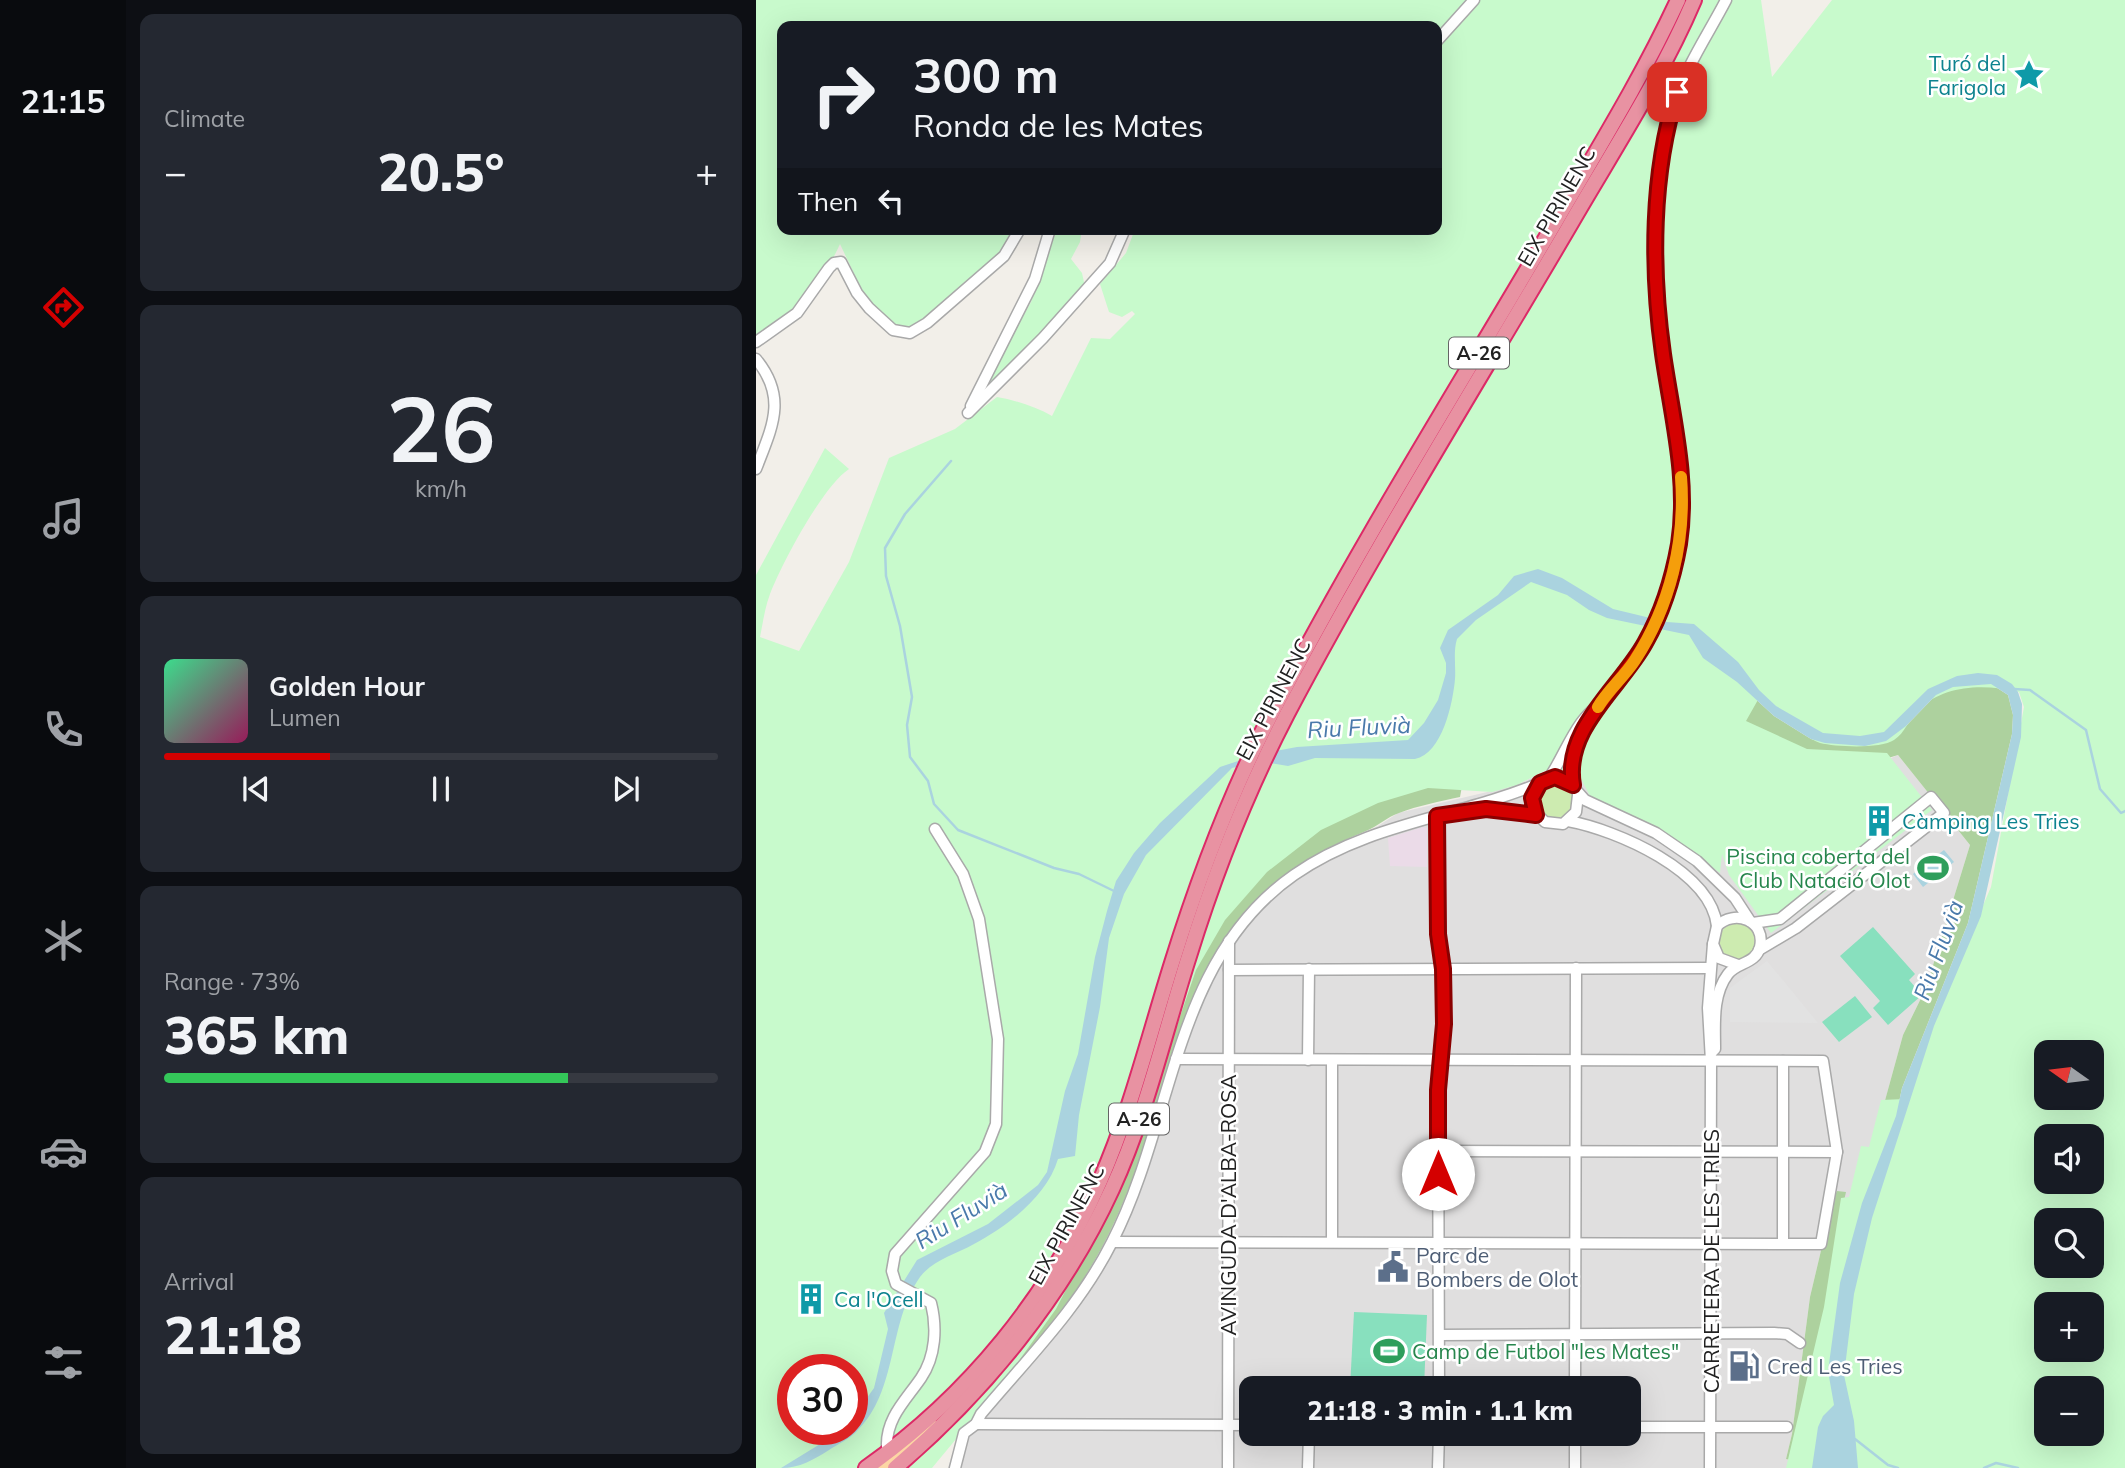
<!DOCTYPE html>
<html lang="en">
<head>
<meta charset="utf-8">
<style>
  :root { --surface:#171b24; --page:#242831; --text:#f1f3f6; --muted:#9ea1a6; --line:#363941; --accent:#d40000 }
  body { margin:0; font-family:Mulish,sans-serif; background:var(--page); color:var(--text); height:100vh; display:flex; flex-direction:column; font-size:26px; white-space:nowrap }
  * { box-sizing:border-box; margin:0 }
  p { font-size:23px; color:var(--muted) }
  .icon { flex:none; width:38px; height:38px; fill:none; stroke:currentColor; stroke-width:2; stroke-linecap:round; stroke-linejoin:round }
  .map { position:relative; flex:1; overflow:hidden }
  .drawer { display:flex; flex-direction:column; gap:14px; padding:14px; background:#0d0f14; width:630px }
  .drawer>* { flex:none }
  .top-card { position:absolute; left:21px; top:21px; width:665px; height:214px; border-radius:14px; box-shadow:0 7px 28px #0002; background:#171b24; color:var(--text); overflow:hidden }
  .needle { width:46px; rotate:284deg }
  .tools { position:absolute; left:1278px; top:1040px; display:grid; gap:14px }
  .tools a { display:grid; place-items:center; width:70px; height:70px; border-radius:14px; background:var(--surface); box-shadow:0 7px 28px #0002; font-size:35px }
  .speed { position:absolute; left:21px; top:1354px; display:flex; gap:14px; font-size:35px; font-weight:700; text-align:center }
  .speed>* { display:grid; place-content:center; width:91px; height:91px; border-radius:50%; background:var(--surface); box-shadow:0 7px 28px #0002; line-height:1 }
  .speed .limit { border:10px solid #d22; background:#fff; color:#111 }
  .pin { position:absolute; display:grid; place-items:center; width:60px; height:60px; color:#fff; margin:-30px; border-radius:14px; box-shadow:0 4px 10px #0006 }
  .me { position:absolute; width:77px; margin:-38px; rotate:0deg; stroke-linejoin:round; filter:drop-shadow(0 0 5px #0008) }
  .turn { display:flex; align-items:center; gap:24px; height:147px; padding:0 21px; font-size:32px }
  .turn .icon { width:91px; height:91px; stroke-width:2.5 }
  .turn b { display:block; font-size:49px; line-height:60px }
  .then { display:flex; align-items:center; height:66px; padding:0 21px; background:#0003; gap:14px; font-size:26px }
  .big { font-size:52px; font-weight:800; line-height:1.1 }
  .drawer .tile { flex:1; display:flex; flex-direction:column; justify-content:center; gap:10px; min-width:0; padding:0 24px; border-radius:14px; background:var(--page) }
  .drawer .dial { align-items:center; gap:0 }
  .dial b { font-size:91px; line-height:1 }
  .song { display:flex; align-items:center; gap:21px }
  .cover { width:84px; height:84px; border-radius:10px; background:linear-gradient(135deg,hsl(150 70% 55%),hsl(330 70% 35%)) }
  .played { height:7px; border-radius:4px; background:linear-gradient(90deg,var(--accent) 30%,var(--line) 30%) }
  .keys { display:flex; justify-content:space-around; direction:ltr }
  .heat { display:flex; justify-content:space-between; align-items:center; font-size:38px; direction:ltr }
  .charge { height:10px; border-radius:5px; background:linear-gradient(90deg,#34c759 73%,var(--line) 0) }
  .trip { position:absolute; left:483px; top:1376px; width:402px; height:70px; border-radius:14px; background:var(--surface); box-shadow:0 7px 28px #0002; font-weight:800; line-height:70px; text-align:center }
  main { display:flex; flex:1; min-height:0 }
  .tabs { display:flex; flex-direction:column; width:126px; justify-content:space-around; align-items:center; background:#090b0e; color:var(--muted) }
  .tabs .icon { width:49px; height:49px }
  .tabs .current { color:var(--accent) }
  .tabs b { font-size:32px; color:var(--text) }
  .map>svg:first-child { display:block }
  .residential { fill:#e0dfdf; fill-rule:evenodd }
  .industrial { fill:#ebdbe8 }
  .grass { fill:#cdebb0 }
  .forest { fill:#add19e }
  .park { fill:#c8facc; fill-rule:evenodd }
  .pitch { fill:#88e0be }
  .parking { fill:#e2e2e2 }
  .water { fill:#aad3df }
  .lines { fill:none; stroke-linecap:round; stroke-linejoin:round }
  .stream { stroke:#aad3df; stroke-width:2.5 }
  .minor-casing { stroke:#a9a9a9; stroke-width:13 }
  .major-casing { stroke:#a06b00; stroke-width:16 }
  .highway-casing { stroke:#dc2a67; stroke-width:18 }
  .minor { stroke:#fff; stroke-width:10 }
  .major { stroke:#fcd6a4; stroke-width:12 }
  .highway { stroke:#e892a2; stroke-width:14 }
  .route-casing { stroke:#8a0000; stroke-width:18 }
  .route { stroke:#d40000; stroke-width:12 }
  .slow { stroke:#f59e0b; stroke-width:12 }
  .labels { text-anchor:middle; dominant-baseline:central; stroke-width:5; stroke-linejoin:round; paint-order:stroke }
  .shield { fill:#fff; stroke:#646464; stroke-width:2 }
  .shield-label { font-size:19px; font-weight:bold; fill:#222 }
  .culture-label { font-size:21px; fill:#0d838f; stroke:#fff; text-anchor:start }
  .street-label { font-size:21px; fill:#222; stroke:#fff }
  .leisure-label { font-size:21px; fill:#27864d; stroke:#fff; text-anchor:end }
  .service-label { font-size:21px; fill:#4e5e75; stroke:#fff; text-anchor:start }
  .water-label { font-size:23px; font-style:italic; fill:#4a7aab; stroke:#fff }
</style>
</head>
<body>
<main>
<nav class="tabs">
<b>21:15</b>
<svg class="icon current" aria-label="directions" viewBox="0 0 24 24"><path d="M12 3l9 9-9 9-9-9zM9 14v-3h6M13 9l2 2-2 2"/></svg>
<svg class="icon" aria-label="music" viewBox="0 0 24 24"><path d="M9 18V5l10-2v13"/><circle cx="6" cy="18" r="3"/><circle cx="16" cy="16" r="3"/></svg>
<svg class="icon" aria-label="phone" viewBox="0 0 24 24"><path d="M5 4h4l2 5-3 2q2 4 5 5l2-3 5 2v4C11 20 4 13 5 4z"/></svg>
<svg class="icon" aria-label="climate" viewBox="0 0 24 24"><path d="M12 3v18M4 7l16 10M4 17L20 7"/></svg>
<svg class="icon" aria-label="car" viewBox="0 0 24 24"><path d="M5 17H2v-5l4-1 3-4h7l3 4 3 1v5h-3M9 17h6M6 11h13"/><circle cx="7" cy="17" r="2"/><circle cx="17" cy="17" r="2"/></svg>
<svg class="icon" aria-label="filters" viewBox="0 0 24 24"><path d="M4 7h16M4 17h16"/><circle cx="9" cy="7" r="2"/><circle cx="15" cy="17" r="2"/></svg>
</nav>
<section class="drawer">
<div class="tile"><p>Climate</p>
<div class="heat"><a>−</a><b class="big">20.5°</b><a>+</a></div>
</div>
<div class="tile dial"><b>26</b><p>km/h</p></div>
<div class="tile">
<div class="song"><i class="cover"></i><div><b>Golden Hour</b><p>Lumen</p></div></div>
<div class="played"></div>
<div class="keys"><svg class="icon" aria-label="previous" viewBox="0 0 24 24"><path d="M18 5L8 12l10 7zM5 5v14"/></svg><svg class="icon" aria-label="pause" viewBox="0 0 24 24"><path d="M8 5v14M16 5v14"/></svg><svg class="icon" aria-label="next" viewBox="0 0 24 24"><path d="M6 5l10 7-10 7zM19 5v14"/></svg></div>
</div>
<div class="tile"><p>Range · 73%</p><b class="big">365 km</b><div class="charge"></div></div>
<div class="tile"><p>Arrival</p><b class="big">21:18</b></div>
</section>
<div class="map">
<svg width="1369" height="1468" viewBox="0 0 1369 1468">
  <rect width="100%" height="100%" fill="#f2efe9"/>
  <path class="residential" d="M1142,755L1214,845L1170,988L1147,1035L1103,1195L1091,1206L1077,1200L1054,1297L1036,1434L1030,1459L1041,1461L1040,1468H192L204,1430L288,1334L326,1281L357,1225L392,1138L438,992L456,957L477,926L523,877L551,859L622,826L642,813L761,785L790,770L823,775L836,798L904,829L964,872V831ZM495,1388H873V1433H495Z"/>
  <path class="industrial" d="M667,827L671,828V867L634,866L632,838Z"/>
  <g class="grass">
    <circle cx="799" cy="800" r="18"/>
    <circle cx="981" cy="941" r="18"/>
  </g>
  <path class="forest" d="M775,582L811,595L833,610L851,618L933,635L947,658L981,682L1018,716L1055,739L1069,743L1109,746L1130,741L1150,726L1180,695L1197,687L1235,684L1252,695L1257,715L1256,734L1212,923L1146,1088L1140,1116L1106,1203L1084,1283L1072,1371L1078,1406L1067,1416L1062,1427L1056,1468H1040V1461L1030,1459L1036,1434L1054,1297L1077,1200L1081,1191L1090,1192L1087,1205L1091,1206L1097,1194L1103,1195L1147,1035L1170,988L1214,845L1142,755C1085,775 1032,752 981,728L967,781L964,831H950L945,819L950,738L944,712L929,697L905,687L872,655L831,640L771,643L758,646L739,658L731,676L732,736L709,770L704,797C685,801 661,806 643,813C631,817 622,826 610,831C412,910 435,1059 358,1223C313,1320 236,1398 158,1468H40C78,1449 117,1427 130,1383C136,1361 139,1338 146,1316C152,1300 155,1286 167,1273C182,1258 200,1254 218,1244C251,1227 291,1196 302,1160L319,1156L323,1115L344,1007L353,938L368,894L390,855L475,768L503,761L532,766L559,758L659,759C686,754 697,703 699,679C700,666 697,652 701,639L720,620Z"/>
  <g class="park">
    <path d="M0,0H1005L1016,77L1076,0H1369V1468H1030L1068,1307L1085,1198L1093,1197L1105,1146L1113,1147L1125,1100L1149,1099L1169,1039L1235,887L1268,707L1263,692C1229,684 1189,684 1162,710C1153,719 1149,733 1138,740C1125,749 1080,747 1064,743C1046,737 1020,708 1003,698L990,721L1051,749L1131,753L1176,810L1015,933L973,875L966,854L964,873L904,829L835,798L823,775L790,770L761,785L736,792L672,788L622,803L565,830L511,872L469,920L440,970L371,1172L300,1309L249,1380L176,1468H0V575L69,448L93,469C67,486 26,563 14,594C9,607 7,622 4,637L43,651L93,562L133,458L199,429L241,397C259,400 280,407 296,416L335,338L354,339L379,314L376,311L366,317L353,312L344,284L370,253L379,229H681V26H26V229H265L257,242L159,328L139,327L110,299L84,244C66,285 34,313 0,340ZM1290,1052H1335V1097H1290ZM1290,1136H1335V1181H1290ZM1290,1220H1335V1265H1290ZM1290,1304H1335V1349H1290ZM37,1370H96V1430H37ZM1290,1388H1335V1433H1290Z"/>
    <path d="M301,229H326L324,242L315,259L326,273L329,287L294,333L224,394L275,302Z"/>
  </g>
  <g class="pitch">
    <path d="M1117,927L1159,974L1153,980L1166,995L1132,1025L1117,1008L1124,1001L1084,956Z"/>
    <path d="M1099,996L1116,1017L1083,1042L1066,1022Z"/>
    <path d="M598,1312L671,1315L668,1388H594Z"/>
  </g>
  <path class="parking" d="M1011,961L1062,1023L974,1022V988Z"/>
  <g class="water">
    <path d="M782,569L806,578L857,609L911,622L938,624L982,662L1003,690L1020,706L1067,733L1104,736L1128,732L1172,689L1201,676L1222,673L1241,675L1256,684L1262,692L1266,704L1265,737L1225,916L1178,1026L1116,1218L1098,1294L1088,1375L1098,1421L1102,1468H1056L1062,1427L1067,1416L1078,1405L1072,1371L1084,1283L1106,1203L1140,1116L1146,1088L1212,923L1256,734L1257,715L1252,695L1235,684L1197,687L1180,695L1150,726L1130,741L1109,746L1069,743L1055,739L1018,716L981,682L947,658L933,635L851,618L833,610L811,595L775,582L720,620L701,639C697,652 700,666 699,679C697,703 686,754 659,759L559,758L532,766L503,761L476,768L390,855L368,894L353,938L344,1007L323,1115L319,1156L302,1159C291,1196 252,1226 218,1244C199,1255 178,1259 164,1277C131,1324 143,1391 100,1432C93,1439 82,1444 73,1450C57,1460 44,1468 25,1468L87,1430H96V1419L118,1388L132,1329L128,1313L161,1260L232,1224L282,1185L291,1172L309,1091L322,1054L339,957L351,911L360,881L378,853L404,823L464,767L503,754L541,747L652,740L668,723L682,700L690,673V663L684,648L692,630L742,595L758,576Z"/>
    <path d="M1188,850L1198,862L1167,887L1157,874Z"/>
  </g>
  <g class="lines">
    <g class="stream">
      <path d="M195,461L149,514L129,548L130,576L144,626L156,697L151,725L154,757L172,781L178,804L202,830L298,868L323,874L360,892"/>
      <path d="M1258,689L1274,690L1330,730L1344,789L1365,813L1369,811"/>
      <path d="M1099,1439L1132,1465L1142,1468"/>
      <path d="M1228,1468L1240,1463L1262,1468"/>
    </g>
    <defs>
      <g id="minor">
        <path d="M681,41L718,0"/>
        <path d="M0,342L41,313L73,268L78,263L85,262L101,293L113,308L137,330L154,333L171,323L248,256L264,229"/>
        <path d="M0,359C32,398 16,427 0,469"/>
        <path d="M215,406L279,279L294,229"/>
        <path d="M212,413L287,338L354,263L369,229"/>
        <path d="M793,778C805,761 812,741 825,723C835,709 850,699 861,685C885,655 904,620 914,582C937,503 917,430 907,351C897,276 893,165 921,94C933,62 954,31 970,0"/>
        <path d="M817,785L814,763L826,732"/>
        <path d="M822,795L820,812L807,824L789,822L777,810V792L784,783L799,777L812,781L829,800L900,833L941,861L979,898L994,921"/>
        <path d="M715,810H746L780,815"/>
        <path d="M681,816L682,934L687,969L688,1024L682,1090L683,1388"/>
        <path d="M812,821C861,830 955,871 961,926"/>
        <path d="M997,923L1024,919L1175,797L1188,813L1040,928L1003,950"/>
        <path d="M473,970L953,968"/>
        <path d="M955,1053L959,1049C959,1024 956,995 972,974C981,962 1000,964 1004,947C1010,920 978,909 961,926L957,944L963,958L982,965"/>
        <path d="M552,1060L553,969"/>
        <path d="M1027,1061V1243"/>
        <path d="M682,1151L1081,1152"/>
        <path d="M357,1242L1065,1244L1081,1152L1067,1061L420,1059"/>
        <path d="M576,1242V1060"/>
        <path d="M684,1335L1018,1333L1031,1334L1044,1343"/>
        <path d="M819,1388L820,968"/>
        <path d="M220,1424L495,1425"/>
        <path d="M873,1427H1031"/>
        <path d="M131,1446C130,1418 150,1400 165,1378C180,1356 181,1327 175,1303L140,1284L136,1271L139,1254L229,1152L240,1124L242,1039L223,919L207,874L179,829"/>
        <path d="M199,1468L208,1433L220,1424L225,1414C272,1358 323,1308 356,1242C419,1120 416,960 538,875C612,823 703,817 784,783"/>
        <path d="M472,1468L473,941"/>
        <path d="M552,1468L553,1433"/>
        <path d="M682,1468L683,1433"/>
        <path d="M819,1468V1433"/>
        <path d="M954,1468L955,1061L952,1008L957,944"/>
      </g>
      <path id="major" d="M124,1468L176,1426"/>
      <g id="highway">
        <path d="M110,1468C212,1396 294,1296 344,1181C375,1111 393,1036 416,963C444,873 477,786 521,703C605,542 702,388 794,231C838,155 885,80 922,0"/>
        <path d="M139,1468C228,1392 307,1296 356,1189C390,1115 408,1034 433,956C459,872 491,791 531,714C618,549 717,390 811,230C854,155 904,80 938,0"/>
      </g>
    </defs>
    <use href="#minor" class="minor-casing"/>
    <use href="#major" class="major-casing"/>
    <use href="#highway" class="highway-casing"/>
    <use href="#minor" class="minor"/>
    <use href="#major" class="major"/>
    <use href="#highway" class="highway"/>
  </g>
  <g class="lines">
    <defs>
      <path id="route" d="M682,1174V1090L688,1024L687,969L682,934L681,816L730,809L780,815L776,798L784,783L799,777L817,785C807,729 864,688 889,643C906,613 917,578 923,544C933,480 916,417 907,354C895,269 895,174 921,92"/>
    </defs>
    <use href="#route" class="route-casing"/>
    <use href="#route" class="route"/>
    <path class="slow" d="M842,707C852,690 868,677 879,660C914,606 930,541 925,477"/>
  </g>
  <defs>
    <symbol id="sight-bare" viewBox="-9 -9 18 18"><path d="M0-6L1.8-2.2L6-1.7L2.9 1.2L3.7 5.4L0 3.3L-3.7 5.4L-2.9 1.2L-6-1.7L-1.8-2.2Z" fill="#0f9aa8" stroke="#fff" stroke-width="2.5" paint-order="stroke"/></symbol>
    <symbol id="building-bare" viewBox="-9 -9 18 18"><path d="M-4-6H4V6H1V3H-1V6H-4ZM-2.5-4.3h1.7v1.8h-1.7ZM.8-4.3h1.7v1.8H.8ZM-2.5-1h1.7V.8h-1.7ZM.8-1h1.7V.8H.8Z" fill="#0f9aa8" stroke="#fff" stroke-width="2.5" paint-order="stroke"/></symbol>
    <symbol id="stadium-bare" viewBox="-9 -9 18 18"><path d="M0-5a6.5 5 0 1 0 0 10a6.5 5 0 1 0 0-10ZM-3.5-1.8h7v3.6h-7Z" fill="#2e9e5b" stroke="#fff" stroke-width="2.5" paint-order="stroke"/></symbol>
    <symbol id="civic-bare" viewBox="-9 -9 18 18"><path d="M-.6-6.5H3V-4.5H.6V-3L4-1V1h2V6H-6V1h2V-1L-.6-3ZM-1.2 2.5V6h2.4V2.5Z" fill="#5c6f8a" stroke="#fff" stroke-width="2.5" paint-order="stroke"/></symbol>
    <symbol id="fuel-bare" viewBox="-9 -9 18 18"><path d="M-5.5-6h7V0h2V4h1.3V-2.5L3-4.5l.8-.8L6-3V5H2.5V1h-1V6h-7ZM-4.2-4.7v3.2H.2V-4.7Z" fill="#5c6f8a" stroke="#fff" stroke-width="2.5" paint-order="stroke"/></symbol>
  </defs>
  <g fill-rule="evenodd">
    <use href="#sight-bare" x="1251" y="53" width="44" height="44"/>
    <use href="#building-bare" x="1101" y="799" width="44" height="44"/>
    <use href="#stadium-bare" x="1155" y="846" width="44" height="44"/>
    <use href="#civic-bare" x="615" y="1245" width="44" height="44"/>
    <use href="#building-bare" x="33" y="1277" width="44" height="44"/>
    <use href="#stadium-bare" x="611" y="1329" width="44" height="44"/>
    <use href="#fuel-bare" x="966" y="1344" width="44" height="44"/>
  </g>
  <g class="labels">
    <g class="shield">
      <rect x="693" y="337.5" width="60" height="31" rx="5"/>
      <rect x="353" y="1103.5" width="60" height="31" rx="5"/>
    </g>
    <g class="shield-label">
      <text x="723" y="353">A-26</text>
      <text x="383" y="1119">A-26</text>
    </g>
    <g class="culture-label">
      <text x="1250" y="63" text-anchor="end">Turó del<tspan x="1250" dy="24">Farigola</tspan></text>
      <text x="1146" y="821">Càmping Les Tries</text>
      <text x="78" y="1299">Ca l'Ocell</text>
    </g>
    <g class="street-label">
      <text transform="translate(800 206) rotate(-60)">EIX PIRINENC</text>
      <text transform="translate(517 699) rotate(-62)">EIX PIRINENC</text>
      <text transform="translate(472 1205) rotate(-90)">AVINGUDA D'ALBA-ROSA</text>
      <text transform="translate(310 1224) rotate(-61)">EIX PIRINENC</text>
      <text transform="translate(955 1261) rotate(-90)">CARRETERA DE LES TRIES</text>
    </g>
    <g class="leisure-label">
      <text x="1154" y="856">Piscina coberta del<tspan x="1154" dy="24">Club Natació Olot</tspan></text>
      <text x="656" y="1351" text-anchor="start">Camp de Futbol "les Mates"</text>
    </g>
    <g class="service-label">
      <text x="660" y="1255">Parc de<tspan x="660" dy="24">Bombers de Olot</tspan></text>
      <text x="1011" y="1366">Cred Les Tries</text>
    </g>
    <g class="water-label">
      <text transform="translate(603 727) rotate(-3)">Riu Fluvià</text>
      <text transform="translate(1182 950) rotate(-70)">Riu Fluvià</text>
      <text transform="translate(205 1215) rotate(-32)">Riu Fluvià</text>
    </g>
  </g>
</svg>
<div class="tools">
<a><svg class="needle" viewBox="-14 -14 28 28"><path d="M0-13l5 13h-10z" fill="#e53935"/><path d="M0 13l5-13h-10z" fill="#9ea1a6"/></svg></a>
<a><svg class="icon" aria-label="sound" viewBox="0 0 24 24"><path d="M4 9h4l5-4v14l-5-4H4zM17 9q2 3 0 6"/></svg></a>
<a><svg class="icon" aria-label="search" viewBox="0 0 24 24"><circle cx="10" cy="10" r="6"/><path d="M15 15l6 6"/></svg></a>
<a>+</a>
<a>−</a>
</div>
<div class="speed"><div class="limit">30</div></div>
<div class="pin" style="left:921px;top:92px;background:#d93025"><svg class="icon" aria-label="arrive" viewBox="0 0 24 24"><path d="M6 21V4h12l-3 4 3 4H6"/></svg></div>
<svg class="me" style="left:682px;top:1174px" viewBox="-20 -20 40 40"><circle r="19" fill="#fff"/><path d="M0-13L10 11 0 6-10 11z" fill="#d40000"/></svg>
<div class="trip">21:18 · 3 min · 1.1 km</div>
<div class="top-card">
<div class="turn"><svg class="icon" aria-label="right" viewBox="0 0 24 24"><path d="M7 20v-9h11M14 6l5 5-5 5"/></svg><div><b>300 m</b>Ronda de les Mates</div></div>
<div class="then">Then<svg class="icon" aria-label="left" viewBox="0 0 24 24"><path d="M17 20v-9H6M10 6l-5 5 5 5"/></svg></div>
</div>
</div>
</main>
</body>
</html>
